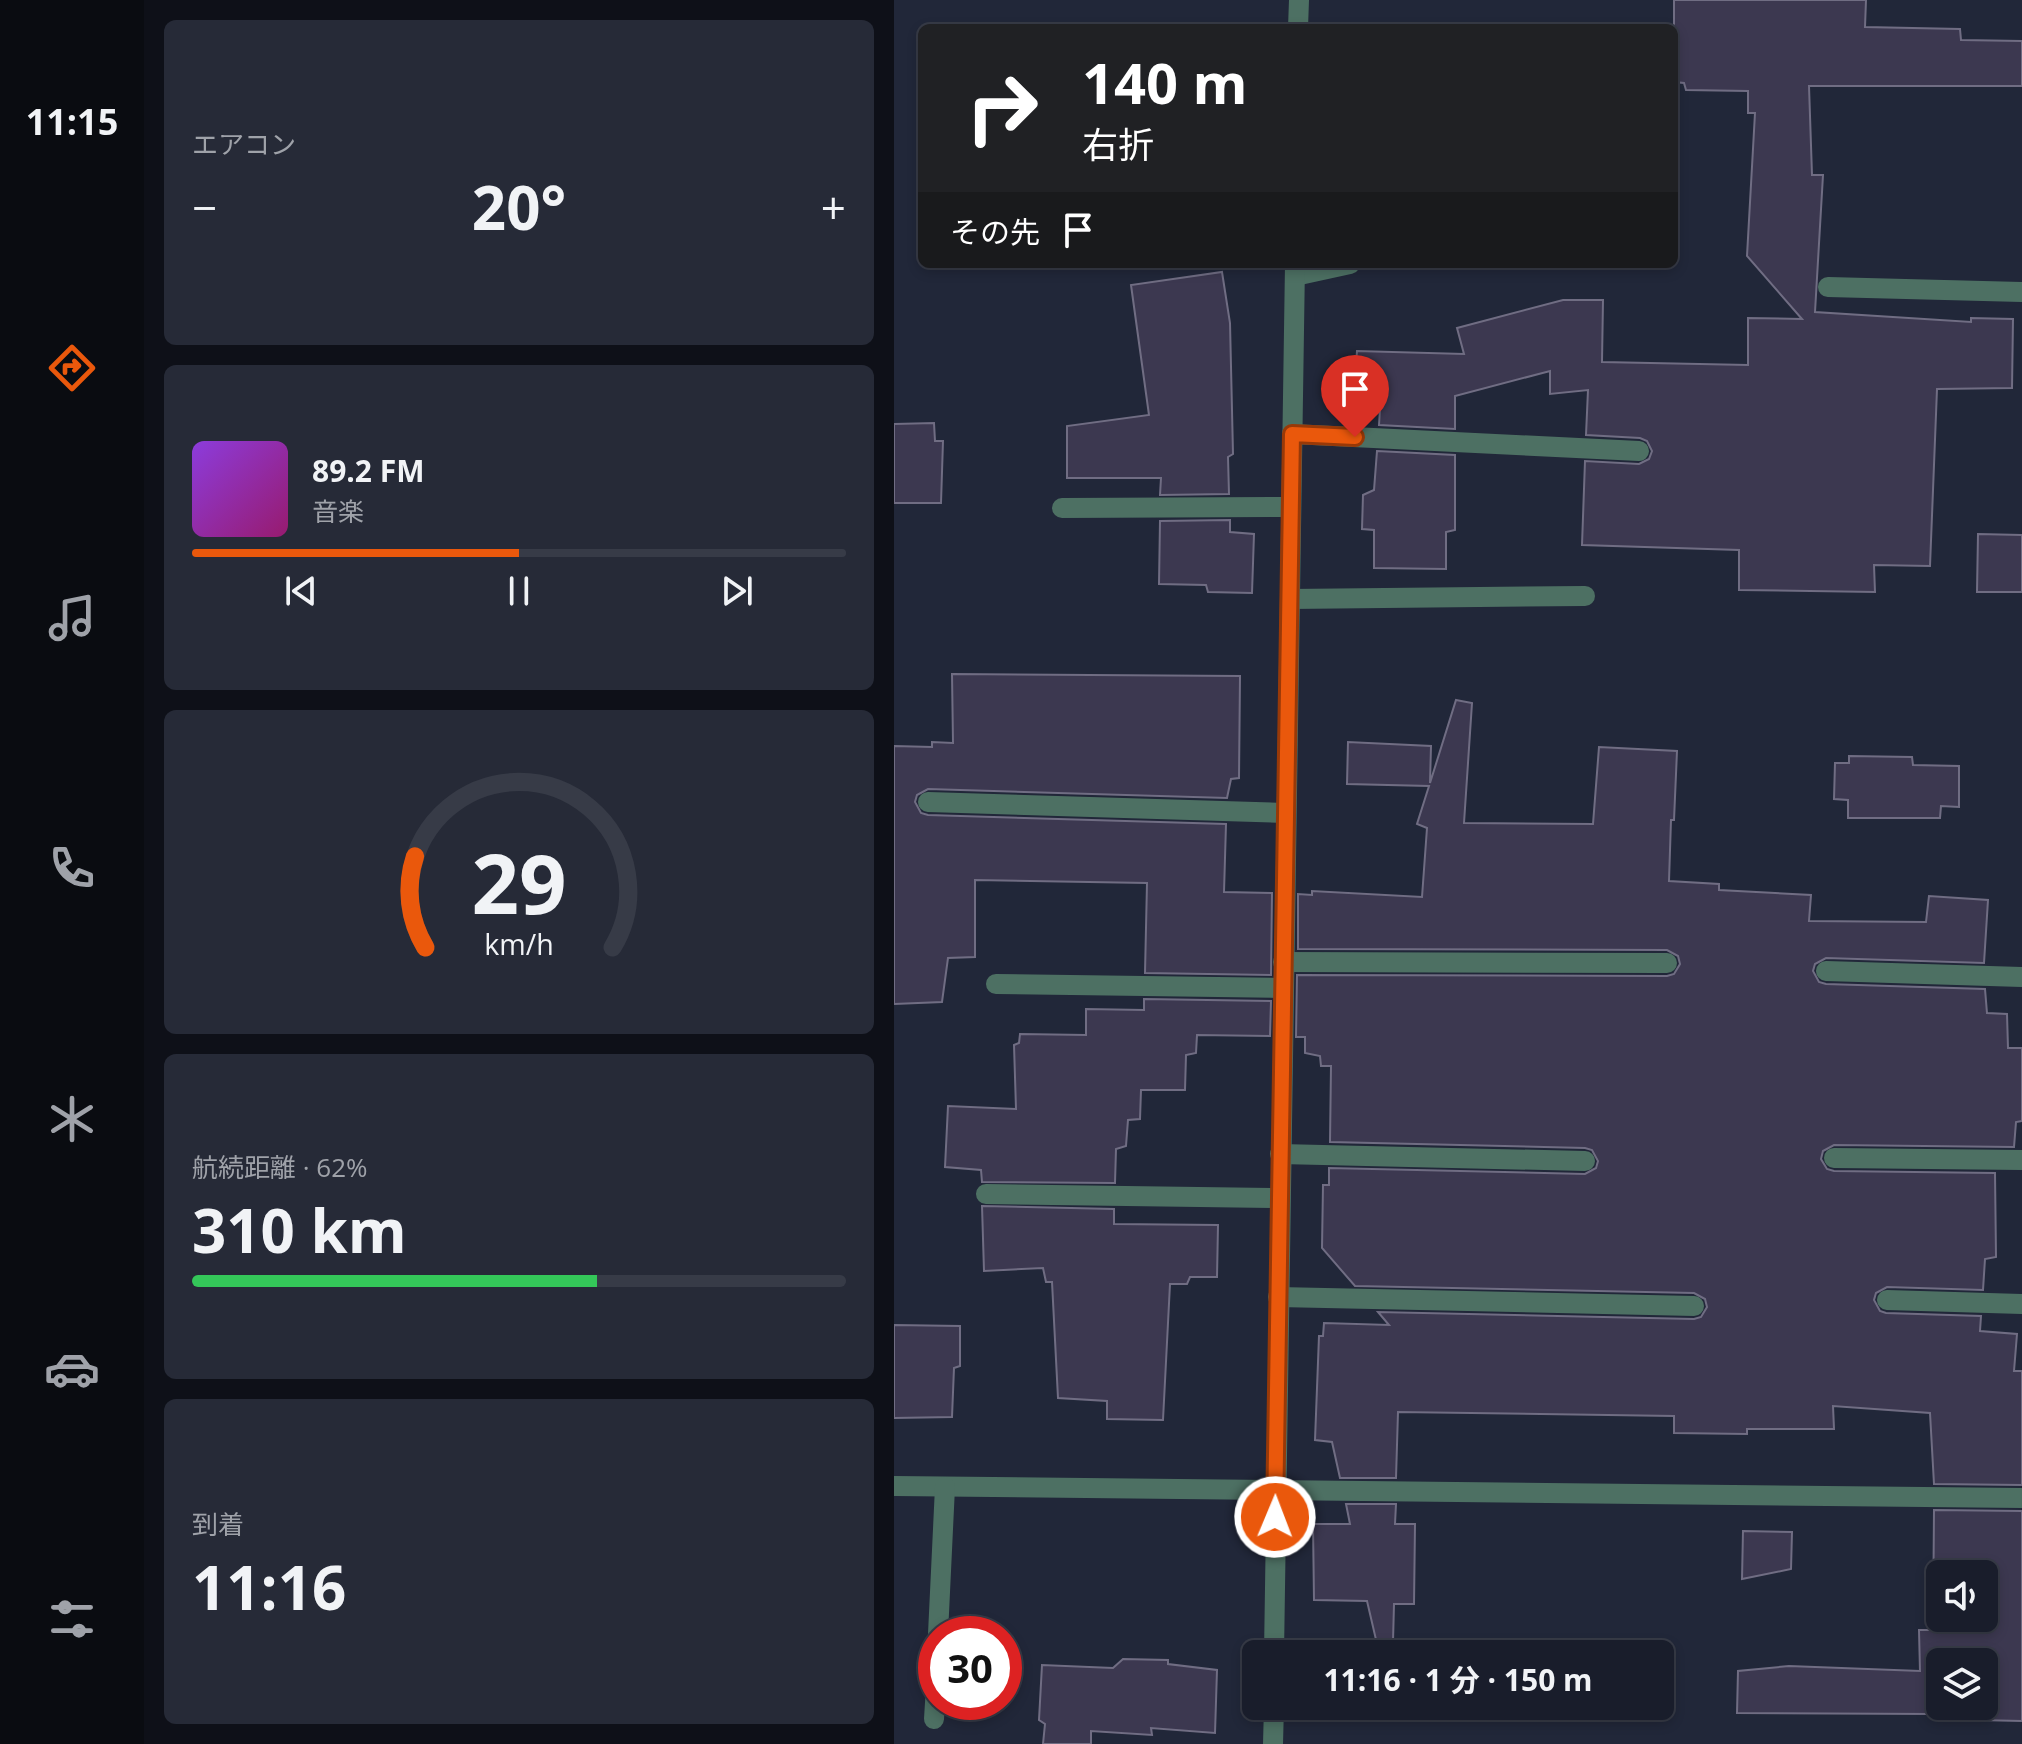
<!DOCTYPE html>
<html lang="ja">
<head>
<meta charset="utf-8">
<style>
  :root { --surface:#191d2b; --page:#262a37; --text:#f1f3f6; --muted:#9fa2a9; --line:#373b47; --accent:#ea580c }
  body { margin:0; font-family:"Open Sans","Noto Sans JP",sans-serif; background:var(--page); color:var(--text); height:100vh; display:flex; flex-direction:column; font-size:30px; white-space:nowrap }
  * { box-sizing:border-box; margin:0 }
  p { font-size:26px; color:var(--muted) }
  .icon { flex:none; width:44px; height:44px; fill:none; stroke:currentColor; stroke-width:2; stroke-linecap:round; stroke-linejoin:round }
  .map { position:relative; flex:1; overflow:hidden }
  .panel { display:flex; flex-direction:column; gap:20px; padding:20px; background:#0e1018; width:750px }
  .panel>* { flex:none }
  .banner { position:absolute; left:24px; top:24px; width:760px; height:244px; border-radius:12px; box-shadow:0 4px 12px #0003,0 0 0 2px var(--line); background:#202124; color:#fff; overflow:hidden }
  .tools { position:absolute; left:1032px; top:1560px; display:grid; gap:16px }
  .tools a { display:grid; place-items:center; width:72px; height:72px; border-radius:12px; background:var(--surface); box-shadow:0 4px 12px #0003,0 0 0 2px var(--line); font-size:40px }
  .speed { position:absolute; left:24px; top:1616px; display:flex; gap:16px; font-size:40px; font-weight:700; text-align:center }
  .speed>* { display:grid; place-content:center; width:104px; height:104px; border-radius:50%; background:var(--surface); box-shadow:0 4px 12px #0003,0 0 0 2px var(--line); line-height:1 }
  .speed .limit { border:12px solid #d22; background:#fff; color:#111 }
  .pin { position:absolute; display:grid; place-items:center; width:68px; height:68px; color:#fff; margin:-82px -34px; border-radius:50% 50% 50% 0; rotate:-45deg; box-shadow:0 0 8px #0007 }
  .pin .icon { rotate:45deg }
  .me { position:absolute; width:88px; margin:-44px; rotate:1deg; stroke-linejoin:round; filter:drop-shadow(0 0 6px #0008) }
  .turn { display:flex; align-items:center; gap:28px; height:168px; padding:0 32px; font-size:36px }
  .turn .icon { width:104px; height:104px; stroke-width:2.5 }
  .turn b { display:block; font-size:56px; line-height:68px }
  .then { display:flex; align-items:center; height:76px; padding:0 32px; background:#0003; gap:16px; font-size:30px }
  .big { font-size:60px; font-weight:700; line-height:1.1 }
  .panel .tile { flex:1; display:flex; flex-direction:column; justify-content:center; gap:12px; min-width:0; padding:0 28px; border-radius:12px; background:var(--page) }
  .panel .dial { align-items:center; gap:0 }
  .dial svg { height:208px; overflow:visible; fill:none; stroke:var(--line); stroke-width:7; stroke-linecap:round; text-anchor:middle }
  .dial text { fill:var(--text); stroke:none }
  .song { display:flex; align-items:center; gap:24px }
  .cover { width:96px; height:96px; border-radius:12px; background:linear-gradient(135deg,hsl(270 70% 55%),hsl(320 70% 35%)) }
  .played { height:8px; border-radius:4px; background:linear-gradient(90deg,var(--accent) 50%,var(--line) 50%) }
  .keys { display:flex; justify-content:space-around; direction:ltr }
  .heat { display:flex; justify-content:space-between; align-items:center; font-size:44px; direction:ltr }
  .charge { height:12px; border-radius:6px; background:linear-gradient(90deg,#34c759 62%,var(--line) 0) }
  .trip { position:absolute; left:348px; top:1640px; width:432px; height:80px; border-radius:12px; background:var(--surface); box-shadow:0 4px 12px #0003,0 0 0 2px var(--line); font-weight:700; line-height:80px; text-align:center }
  main { display:flex; flex:1; min-height:0 }
  .dock { display:flex; flex-direction:column; width:144px; justify-content:space-around; align-items:center; background:#0a0c11; color:var(--muted) }
  .dock .icon { width:56px; height:56px }
  .dock .active { color:var(--accent) }
  .dock b { font-size:36px; color:var(--text) }
  .map>svg:first-child { display:block }
  .building { fill:#3c3850; stroke:#706d83; stroke-width:2; fill-rule:evenodd }
  .lines { fill:none; stroke-linecap:round; stroke-linejoin:round }
  .service { stroke:#4d7063; stroke-width:20 }
  .minor { stroke:#4d7063; stroke-width:20 }
  .route-casing { stroke:#983908; stroke-width:20 }
  .route { stroke:#ea580c; stroke-width:14 }
</style>
</head>
<body>
<main>
<nav class="dock">
<b>11:15</b>
<svg class="icon active" aria-label="directions" viewBox="0 0 24 24"><path d="M12 3l9 9-9 9-9-9zM9 14v-3h6M13 9l2 2-2 2"/></svg>
<svg class="icon" aria-label="music" viewBox="0 0 24 24"><path d="M9 18V5l10-2v13"/><circle cx="6" cy="18" r="3"/><circle cx="16" cy="16" r="3"/></svg>
<svg class="icon" aria-label="phone" viewBox="0 0 24 24"><path d="M5 4h4l2 5-3 2q2 4 5 5l2-3 5 2v4C11 20 4 13 5 4z"/></svg>
<svg class="icon" aria-label="climate" viewBox="0 0 24 24"><path d="M12 3v18M4 7l16 10M4 17L20 7"/></svg>
<svg class="icon" aria-label="car" viewBox="0 0 24 24"><path d="M5 17H2v-5l4-1 3-4h7l3 4 3 1v5h-3M9 17h6M6 11h13"/><circle cx="7" cy="17" r="2"/><circle cx="17" cy="17" r="2"/></svg>
<svg class="icon" aria-label="filters" viewBox="0 0 24 24"><path d="M4 7h16M4 17h16"/><circle cx="9" cy="7" r="2"/><circle cx="15" cy="17" r="2"/></svg>
</nav>
<section class="panel">
<div class="tile"><p>エアコン</p>
<div class="heat"><a>−</a><b class="big">20°</b><a>+</a></div>
</div>
<div class="tile">
<div class="song"><i class="cover"></i><div><b>89.2 FM</b><p>音楽</p></div></div>
<div class="played"></div>
<div class="keys"><svg class="icon" aria-label="previous" viewBox="0 0 24 24"><path d="M18 5L8 12l10 7zM5 5v14"/></svg><svg class="icon" aria-label="pause" viewBox="0 0 24 24"><path d="M8 5v14M16 5v14"/></svg><svg class="icon" aria-label="next" viewBox="0 0 24 24"><path d="M6 5l10 7-10 7zM19 5v14"/></svg></div>
</div>
<div class="tile dial"><svg viewBox="0 0 100 80">
<path d="M14 69A42 42 0 1 1 86 69"/>
<path d="M14 69A42 42 0 0 1 10 34" stroke="#ea580c"/>
<text x="50" y="56" font-size="32" font-weight="700">29</text>
<text x="50" y="72" font-size="11">km/h</text>
</svg></div>
<div class="tile"><p>航続距離 · 62%</p><b class="big">310 km</b><div class="charge"></div></div>
<div class="tile"><p>到着</p><b class="big">11:16</b></div>
</section>
<div class="map">
<svg width="1128" height="1744" viewBox="0 0 1128 1744">
  <rect width="100%" height="100%" fill="#212739"/>
  <g class="building">
    <path d="M780,0H972L971,27L1066,29L1067,40L1128,41V86H915L918,175H929L921,312L1077,322V318L1119,319L1118,388L1043,389L1036,566L980,565L981,592L845,590V550L688,545L691,461L745,464L755,459L758,451L753,441L746,438L692,435L694,390L656,394V371L561,396V429L485,425L486,409L459,407L463,351L570,354L563,328L669,300H709L708,362L854,365V318L908,319L853,256L861,113H854V91L792,90L790,83L780,82Z"/>
    <path d="M328,272L336,323L339,454L334,457L335,494L266,495L267,478H173V426L255,415L237,285Z"/>
    <path d="M40,423L41,441H49L47,503H0V424Z"/>
    <path d="M483,451L561,455V530L552,532V569L480,568V530L468,529L469,495L480,490Z"/>
    <path d="M336,520V532L360,534L358,593L314,592L312,585L265,584L266,521Z"/>
    <path d="M1084,534L1128,535V592H1083Z"/>
    <path d="M58,674L346,676L345,778L337,779L333,798L34,789L23,795L21,802L27,813L34,815L332,824L330,892L378,893L377,975L251,973L253,883L81,880V957L54,958L48,1002L0,1004V746L38,747V742L59,743Z"/>
    <path d="M562,700L578,703L570,823L699,824L705,747L783,751L780,820H777L775,881L825,884V890L917,895L915,921L1032,922L1035,896L1094,900L1090,963L932,958L921,964L919,971L925,982L932,984L1091,989L1093,1013L1113,1014L1114,1048H1128V1121L1122,1122L1120,1147L940,1145L929,1151L927,1159L933,1169L940,1171L1101,1173L1102,1257L1091,1259L1089,1290L993,1287L982,1293L980,1300L986,1311L992,1313L1087,1316L1086,1331L1123,1334L1120,1371H1128V1485L1040,1484L1036,1413L939,1406L940,1429H853V1434L780,1433V1416L504,1412L502,1478H446L438,1442L421,1440L425,1336H429L430,1323L495,1325L484,1312L800,1319L807,1317L813,1307L811,1299L800,1293L461,1286L428,1248L429,1185H435V1168L691,1174L702,1168L704,1161L698,1150L691,1148L436,1142L437,1066H427L426,1056L411,1053V1037H402L403,975L773,976L780,974L786,964L784,956L773,950L404,949V894L418,895V891L528,897L533,828L523,824L535,786L453,784L454,742L537,746L536,783Z"/>
    <path d="M955,756L1018,757L1019,765L1065,766V807L1047,806L1046,818H954V800L940,799L941,763H955Z"/>
    <path d="M250,999L377,1001L376,1036L303,1035L302,1053L292,1055L291,1090H247L246,1119L234,1120L232,1146L222,1149L221,1183L88,1182L87,1170L51,1167L54,1106L122,1109L120,1045L125,1043L126,1034L192,1035V1009L250,1010Z"/>
    <path d="M88,1206L220,1209V1224L324,1225L323,1277H296L293,1284H276L269,1420L213,1419V1401L164,1398L158,1282H152L149,1268L90,1271Z"/>
    <path d="M0,1325L66,1326V1366L60,1368L58,1417L0,1418Z"/>
    <path d="M452,1504H502L501,1524H521L520,1604H500L499,1642L483,1644L473,1601L420,1600L419,1524H456Z"/>
    <path d="M1040,1510L1128,1511V1721L1039,1719L1038,1714L843,1713L844,1671L895,1666L1026,1671L1025,1630H1039ZM1046,1574H1090V1618H1046ZM1046,1662H1090V1706H1046Z"/>
    <path d="M849,1531L898,1532L897,1569L848,1579Z"/>
    <path d="M229,1659L274,1660V1664L323,1670L321,1733L257,1728L258,1735L197,1731V1744H149L151,1724L145,1720L148,1665L219,1668Z"/>
  </g>
  <g class="lines">
    <g class="service">
      <path d="M401,276L456,264"/>
      <path d="M934,287L1128,292"/>
      <path d="M398,434L745,451"/>
      <path d="M396,599L691,596"/>
      <path d="M34,802L391,813"/>
      <path d="M389,962L773,963"/>
      <path d="M932,971L1128,977"/>
      <path d="M102,984L389,988"/>
      <path d="M386,1154L691,1161"/>
      <path d="M940,1158L1128,1160"/>
      <path d="M92,1194L385,1198"/>
      <path d="M384,1297L800,1306"/>
      <path d="M993,1300L1128,1304"/>
    </g>
    <g class="minor">
      <path d="M404,28L405,0"/>
      <path d="M168,508L396,507"/>
      <path d="M0,1486L1128,1498"/>
      <path d="M44,1634L51,1487"/>
      <path d="M380,1654L401,264"/>
      <path d="M40,1719L42,1686"/>
      <path d="M379,1744L380,1706"/>
    </g>
  </g>
  <g class="lines">
    <defs>
      <path id="route" d="M381,1517L398,434L461,437"/>
    </defs>
    <use href="#route" class="route-casing"/>
    <use href="#route" class="route"/>
  </g>
</svg>
<div class="tools">
<a><svg class="icon" aria-label="sound" viewBox="0 0 24 24"><path d="M4 9h4l5-4v14l-5-4H4zM17 9q2 3 0 6"/></svg></a>
<a><svg class="icon" aria-label="layers" viewBox="0 0 24 24"><path d="M12 4l9 5-9 5-9-5zM3 14l9 5 9-5"/></svg></a>
</div>
<div class="speed"><div class="limit">30</div></div>
<div class="pin" style="left:461px;top:437px;background:#d93025"><svg class="icon" aria-label="arrive" viewBox="0 0 24 24"><path d="M6 21V4h12l-3 4 3 4H6"/></svg></div>
<svg class="me" style="left:381px;top:1517px" viewBox="-20 -20 40 40"><circle r="17" fill="#ea580c" stroke="#fff" stroke-width="3"/><path d="M0-11L8 9 0 5-8 9z" fill="#fff"/></svg>
<div class="trip">11:16 · 1 分 · 150 m</div>
<div class="banner">
<div class="turn"><svg class="icon" aria-label="right" viewBox="0 0 24 24"><path d="M7 20v-9h11M14 6l5 5-5 5"/></svg><div><b>140 m</b>右折</div></div>
<div class="then">その先<svg class="icon" aria-label="arrive" viewBox="0 0 24 24"><path d="M6 21V4h12l-3 4 3 4H6"/></svg></div>
</div>
</div>
</main>
</body>
</html>
